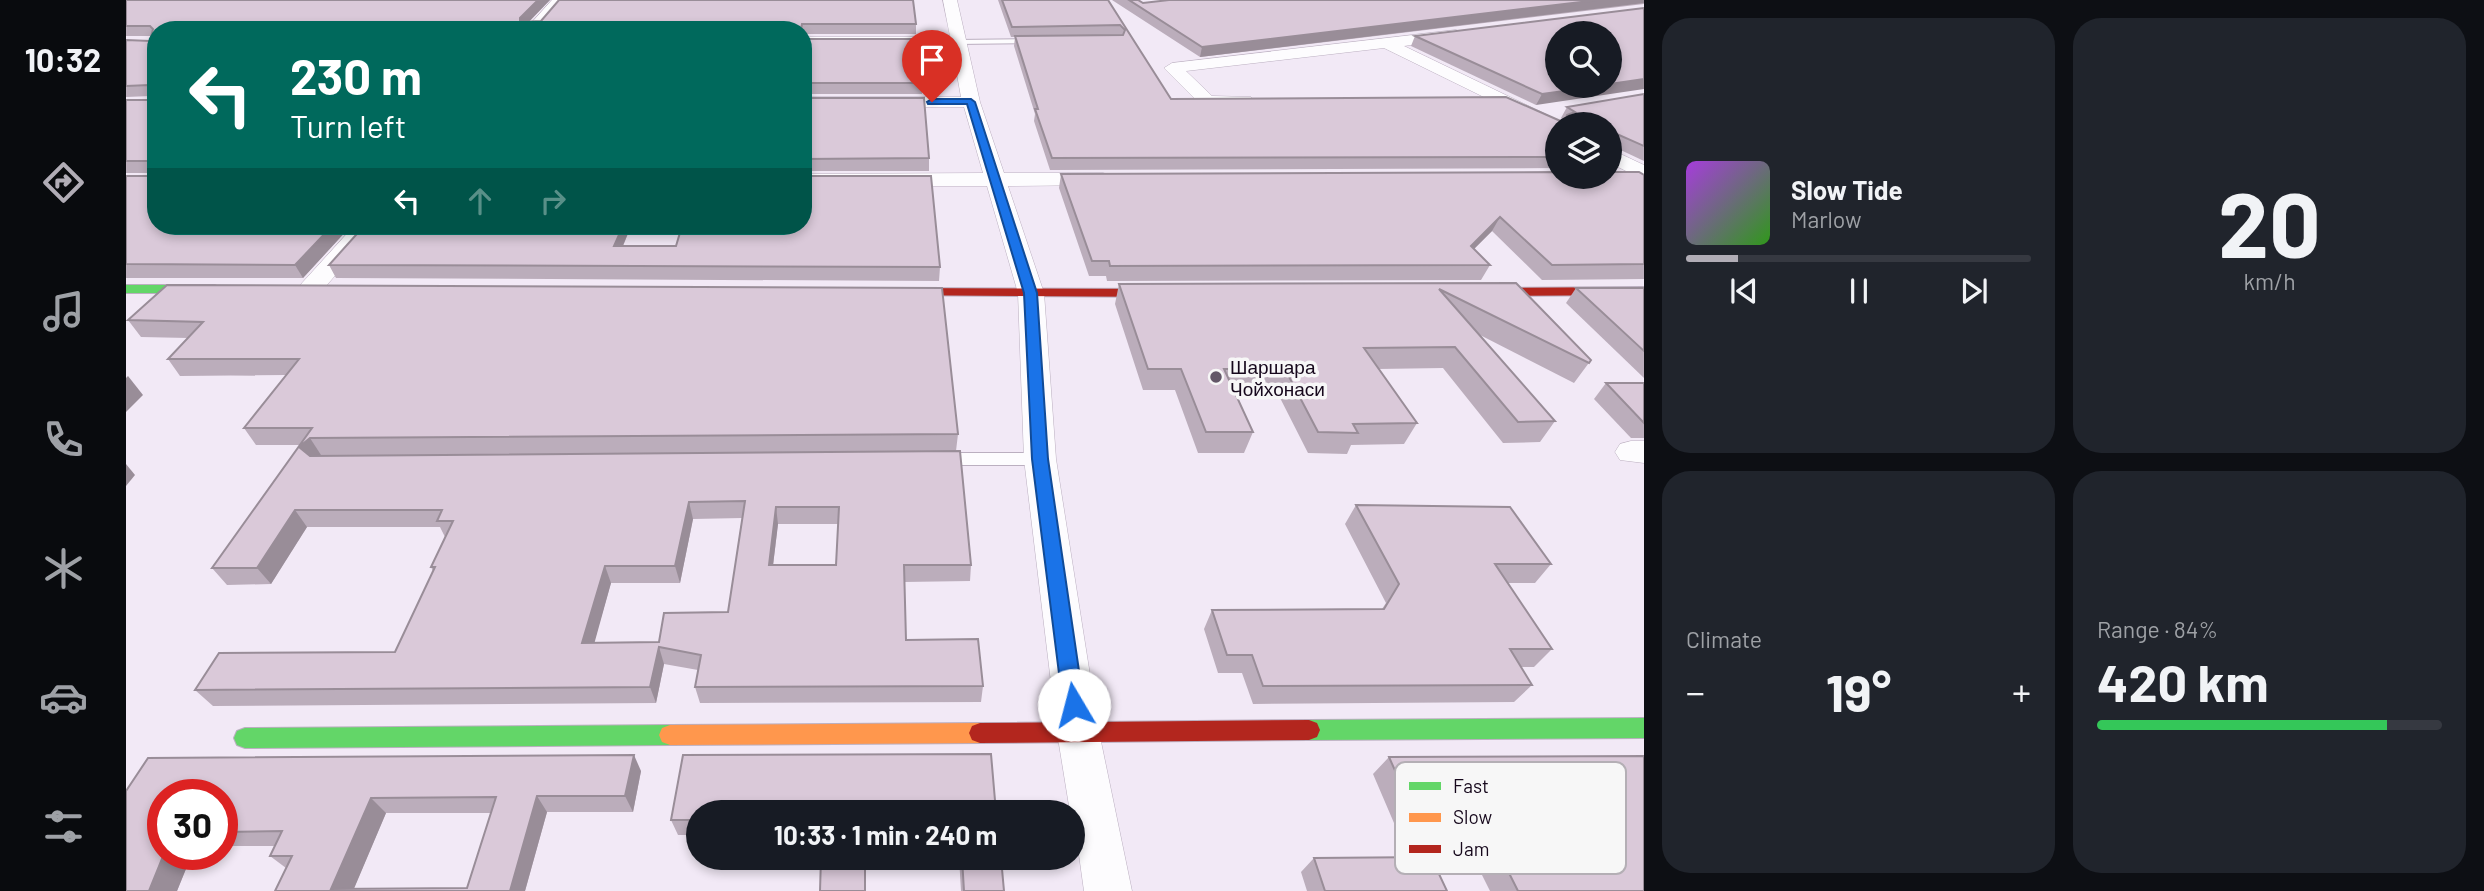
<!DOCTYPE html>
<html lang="en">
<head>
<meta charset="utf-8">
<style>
  :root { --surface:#171b24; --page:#20242c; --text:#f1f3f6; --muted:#9ea1a6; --line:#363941; --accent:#b1adb6 }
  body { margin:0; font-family:Barlow,sans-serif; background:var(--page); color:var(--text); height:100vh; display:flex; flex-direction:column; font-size:26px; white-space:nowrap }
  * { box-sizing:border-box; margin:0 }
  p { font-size:23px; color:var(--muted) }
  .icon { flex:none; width:38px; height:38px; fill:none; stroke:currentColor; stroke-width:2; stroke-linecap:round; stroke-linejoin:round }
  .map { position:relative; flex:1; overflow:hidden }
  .sheet { display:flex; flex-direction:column; gap:18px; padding:18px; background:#0d0f14; width:840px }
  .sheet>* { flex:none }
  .guide { position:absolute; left:21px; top:21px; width:665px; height:214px; border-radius:28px; box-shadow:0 4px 10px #0003; background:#00695c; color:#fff; overflow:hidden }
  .buttons { position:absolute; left:1419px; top:21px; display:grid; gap:14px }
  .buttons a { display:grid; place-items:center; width:77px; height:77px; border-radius:50%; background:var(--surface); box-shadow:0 4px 10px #0003; font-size:35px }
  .speed { position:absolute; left:21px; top:779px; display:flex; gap:14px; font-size:35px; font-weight:700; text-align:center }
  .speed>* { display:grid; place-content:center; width:91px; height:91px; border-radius:50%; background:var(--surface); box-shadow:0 4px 10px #0003; line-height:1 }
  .speed .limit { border:10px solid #d22; background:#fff; color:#111 }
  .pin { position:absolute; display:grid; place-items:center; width:60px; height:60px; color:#fff; margin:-72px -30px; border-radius:50% 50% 50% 0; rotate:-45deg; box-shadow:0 0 7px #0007 }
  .pin .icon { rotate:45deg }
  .me { position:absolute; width:77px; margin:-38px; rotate:352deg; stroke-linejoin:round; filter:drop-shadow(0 0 5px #0008) }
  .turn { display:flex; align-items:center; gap:24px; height:147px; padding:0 28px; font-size:32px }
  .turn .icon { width:91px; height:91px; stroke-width:2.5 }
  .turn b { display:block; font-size:49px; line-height:60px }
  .lanes { display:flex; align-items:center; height:66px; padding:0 28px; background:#0003; justify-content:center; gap:35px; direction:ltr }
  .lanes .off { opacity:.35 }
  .big { font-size:52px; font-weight:700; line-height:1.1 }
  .sheet .card { flex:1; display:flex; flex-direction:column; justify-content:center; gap:10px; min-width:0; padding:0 24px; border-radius:28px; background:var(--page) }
  .sheet .dial { align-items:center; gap:0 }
  .dial b { font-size:91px; line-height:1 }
  .song { display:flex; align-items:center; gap:21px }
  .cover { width:84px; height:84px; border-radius:10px; background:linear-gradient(135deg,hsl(280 70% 55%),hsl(110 70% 35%)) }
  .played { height:7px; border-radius:4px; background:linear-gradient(90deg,var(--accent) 15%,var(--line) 15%) }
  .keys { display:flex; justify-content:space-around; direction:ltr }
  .heat { display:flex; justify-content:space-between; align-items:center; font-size:38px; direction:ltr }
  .charge { height:10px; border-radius:5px; background:linear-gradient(90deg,#34c759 84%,var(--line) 0) }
  .sheet .tiles { flex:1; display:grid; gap:18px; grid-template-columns:repeat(2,1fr) }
  .trip { position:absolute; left:560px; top:800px; width:399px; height:70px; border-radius:35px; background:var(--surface); box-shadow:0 4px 10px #0003; font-weight:700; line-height:70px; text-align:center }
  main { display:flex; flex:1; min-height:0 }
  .tabs { display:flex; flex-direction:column; width:126px; justify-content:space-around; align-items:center; background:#090b0e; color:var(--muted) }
  .tabs .icon { width:49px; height:49px }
  .tabs .current { color:var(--accent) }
  .tabs b { font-size:32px; color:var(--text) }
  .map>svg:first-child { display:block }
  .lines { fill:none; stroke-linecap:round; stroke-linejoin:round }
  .lane-casing { stroke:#bbafc0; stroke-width:2 }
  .street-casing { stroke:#bbafc0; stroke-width:1 }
  .fast-casing { stroke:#bbafc0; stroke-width:2 }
  .slow-casing { stroke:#bbafc0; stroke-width:2 }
  .jam-casing { stroke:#bbafc0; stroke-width:2 }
  .lane { fill:#fdfcfe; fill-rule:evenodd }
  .street { fill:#fdfcfe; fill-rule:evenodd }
  .fast { fill:#63d668; fill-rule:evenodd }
  .slow { fill:#ff974d; fill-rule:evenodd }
  .jam { fill:#b3261e; fill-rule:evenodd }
  .wall { fill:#bbadbb; fill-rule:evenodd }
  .shaded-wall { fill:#998d98 }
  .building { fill:#dac9d9; stroke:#998d98; stroke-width:2; fill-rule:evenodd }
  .route { fill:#1a73e8; stroke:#114b97; stroke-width:2 }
  .poi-dot { fill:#635768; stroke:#f7f7f7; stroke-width:2.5 }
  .labels { text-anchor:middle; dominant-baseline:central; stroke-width:7; stroke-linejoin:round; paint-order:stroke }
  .poi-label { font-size:19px; fill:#16081c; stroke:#f7f7f7; text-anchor:start }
  .key { fill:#f7f7f7; stroke:#b4afb5; stroke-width:2 }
  .key-label { font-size:19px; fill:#16081c }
</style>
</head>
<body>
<main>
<nav class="tabs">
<b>10:32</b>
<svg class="icon current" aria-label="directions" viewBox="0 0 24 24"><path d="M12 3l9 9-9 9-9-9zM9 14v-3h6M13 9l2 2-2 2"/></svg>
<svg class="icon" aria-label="music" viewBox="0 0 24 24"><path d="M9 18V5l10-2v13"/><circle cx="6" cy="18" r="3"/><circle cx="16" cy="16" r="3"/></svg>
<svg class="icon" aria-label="phone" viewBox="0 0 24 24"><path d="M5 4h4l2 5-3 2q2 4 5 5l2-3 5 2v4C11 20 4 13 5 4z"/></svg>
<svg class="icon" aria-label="climate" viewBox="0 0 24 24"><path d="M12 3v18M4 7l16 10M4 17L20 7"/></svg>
<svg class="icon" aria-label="car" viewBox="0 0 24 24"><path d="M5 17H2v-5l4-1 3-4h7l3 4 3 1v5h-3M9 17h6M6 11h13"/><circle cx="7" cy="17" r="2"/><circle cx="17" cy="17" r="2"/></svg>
<svg class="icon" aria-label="filters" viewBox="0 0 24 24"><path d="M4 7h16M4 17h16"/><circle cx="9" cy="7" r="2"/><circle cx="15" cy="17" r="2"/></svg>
</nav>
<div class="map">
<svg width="1518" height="891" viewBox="0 0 1518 891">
  <rect width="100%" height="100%" fill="#f2e9f6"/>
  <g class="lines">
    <defs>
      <g id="lane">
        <path d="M909,39L912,43L831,44L827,42L831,40Z"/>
        <path d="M814,453H914L922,459L914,465H814L806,459Z"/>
      </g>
      <g id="street">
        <path d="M426,0H441L416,30H399Z"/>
        <path d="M817,0H831L854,102L878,173H977L984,175L988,179L984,183L977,185L882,186L918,293L930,459L973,732L1006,891H958L947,812H944L931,732L898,459L892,293L861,186H677V174L857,173L838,107H677V97H835L826,47H677V37H824Z"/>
        <path d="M1330,30L1336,32L1338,35L1336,38L1278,46L1440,124H1432V132L1425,130L1258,48L1060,71L1086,96L1125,97L1128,101L1119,106L1075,105L1038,68L1046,63Z"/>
        <path d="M1484,149L1518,165V180L1484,163Z"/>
        <path d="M228,226H252L194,293L185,296L176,293L172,288L176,283Z"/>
        <path d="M1505,441H1518V463L1494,460L1489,452L1494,444Z"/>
      </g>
      <g id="fast">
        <path d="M0,285H89L95,289L89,293H0Z"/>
        <path d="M1518,718V738L1183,740L1175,737L1172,730L1175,723L1183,720Z"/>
        <path d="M544,725L552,728L555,735L552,742L544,745L119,748L111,745L108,738L111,731L119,728Z"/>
      </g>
      <path id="slow" d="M854,723L862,726L865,733L862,740L854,743L544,745L536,742L533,735L536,728L544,725Z"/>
      <g id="jam">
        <path d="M1518,287V295L1346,296L1340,292L1346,288Z"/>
        <path d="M765,288L1044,289L1050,293L1044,297L760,295V289Z"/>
        <path d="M1183,720L1191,723L1194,730L1191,737L1183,740L854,743L846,740L843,733L846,726L854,723Z"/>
      </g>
    </defs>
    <use href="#lane" class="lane-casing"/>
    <use href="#street" class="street-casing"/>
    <use href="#fast" class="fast-casing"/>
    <use href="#slow" class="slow-casing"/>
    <use href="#jam" class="jam-casing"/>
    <use href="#lane" class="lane"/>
    <use href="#street" class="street"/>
    <use href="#fast" class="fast"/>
    <use href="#slow" class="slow"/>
    <use href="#jam" class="jam"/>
  </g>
  <g class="wall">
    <path d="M0,0H424L403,21L790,24V34H677V30H30L222,229L177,278H0V176H24V173H0V100H23L26,97L25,96L0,97V40L24,41L25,36H0Z"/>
    <path d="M872,0H982L1045,99L1437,122L1438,120L1435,118L1441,107L1518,94V161L1484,145V124H1432V168L924,170L908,121L909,114L888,46L889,37H885Z"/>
    <path d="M986,0H1019H1013L1017,3L1518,0V4L1074,57Z"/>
    <path d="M1518,8L1410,105L1285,46L1289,36Z"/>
    <path d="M677,39L796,83V94H677Z"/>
    <path d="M677,98L803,158V171H677Z"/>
    <path d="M1484,154L1489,162L1484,170Z"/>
    <path d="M935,174L1518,175V279L1416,280L1366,231L1348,249L1364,265L1355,280L981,281L980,276H963L933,188Z"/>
    <path d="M238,226H505L497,246L814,267L813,281L210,278L203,265Z"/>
    <path d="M1390,283L1465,360L1448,383L1354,335L1429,421L1414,442L1377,443L1317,368L1252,369L1291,423L1278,444L1225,445L1221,454L1182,453L1150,390H1108L1127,432L1118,453H1072L1049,390H1017L989,304L993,284Z"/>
    <path d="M41,285L832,434L830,451H834L845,565L844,581L778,582L780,640L857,686L855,702L574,703L569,687L572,670L538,664L530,703L87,706L69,690L269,652L307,571L305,567L319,537L314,527H181L145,584L101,585L86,568L174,445H130L118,428L160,375L54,376L42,359L62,338L15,337L2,320ZM616,518L602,612L533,642H468L485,583H554L567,519ZM652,524H712L710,565H647Z"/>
    <path d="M1450,288H1518V378L1440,303Z"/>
    <path d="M1480,383H1518V438H1505L1468,399Z"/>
    <path d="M1230,505L1425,564L1409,583H1381L1426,649L1408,667H1395L1406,685L1388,702L1127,704L1116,673H1092L1078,629L1086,610L1256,609L1260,603L1219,524Z"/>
    <path d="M1263,757L1518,891H1364L1354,871H1312L1321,891H1181L1175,872L1188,858H1283L1247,774Z"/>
    <path d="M515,771L507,812H421L399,891H149L160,868L144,856L149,846H96V794H37V854H66L51,891L0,791ZM260,813H365L341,888H228Z"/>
    <path d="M572,812V835H552L545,820Z"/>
    <path d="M833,858H875L878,891H835Z"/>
  </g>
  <g class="shaded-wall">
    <path d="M412,0H424L397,28L394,22V18Z"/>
    <path d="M1472,0H1518V3L1074,57L1076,47Z"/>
    <path d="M1518,79V89L1410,105L1416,94L1475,86H1484V84Z"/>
    <path d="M1374,217L1366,231L1337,260L1345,246Z"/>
    <path d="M206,226H220L222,229L177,278L169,265Z"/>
    <path d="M497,226H505L491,260L488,246Z"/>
    <path d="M2,376L17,395L0,412V378Z"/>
    <path d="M184,438L195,455L184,464L173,447Z"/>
    <path d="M0,464L9,475L0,486Z"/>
    <path d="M563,502L567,519L554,583L549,566Z"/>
    <path d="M650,507L652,524L645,582L643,565Z"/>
    <path d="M169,510L181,527L145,584L131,568Z"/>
    <path d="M479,566L485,583L464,659L456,643Z"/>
    <path d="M533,647L538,664L530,703L524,687Z"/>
    <path d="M508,755L515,771L507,812L499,796Z"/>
    <path d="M411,796L421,812L399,891H384Z"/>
    <path d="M245,798L260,813L227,891L205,889Z"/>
    <path d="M38,854H66L51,891H23Z"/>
  </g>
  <g class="building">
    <path d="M0,0H412L394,18V22L415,21L433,0H787L790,24H676L675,30H30V226H206L169,265L0,264V176H24V161H0V100H23L26,97L23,85L0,86V40L24,41L27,29L24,26H0Z"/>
    <path d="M876,0H982L1045,99L1380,97L1439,123L1441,115L1449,112L1441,107L1518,94V146L1484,131V124H1470L1465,122L1464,124H1432V157L926,158L909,109H912L889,36L997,35L999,30L994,25L886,27Z"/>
    <path d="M1003,0H1012L1017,3L1043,0H1472L1076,47Z"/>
    <path d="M1518,8V79L1484,84V33H1432V86H1475L1416,94L1289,36Z"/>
    <path d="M677,39H792L796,83H677Z"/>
    <path d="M677,98H798L803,158L677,159Z"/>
    <path d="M1484,154L1490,158L1489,162H1484Z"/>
    <path d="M1432,172V177H1484V172H1513L1518,175V264L1426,265L1374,217L1345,246L1364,265L984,266L983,261H966L935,174Z"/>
    <path d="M677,176H805L814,267L203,265L238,226H497L488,246H550L556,226H677Z"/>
    <path d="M1390,283L1465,360L1463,363L1313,289L1429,421L1392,422L1329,347L1238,348L1291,423L1227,424L1232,433L1192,432L1159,369H1098L1127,432H1080L1055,369H1022L993,284Z"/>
    <path d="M41,285L816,288L832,434L184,438L173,447L184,456L834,451L845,565H778L780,640L852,639L857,686L569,687L575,655L533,647L524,687L69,690L93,653L269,652L309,567H305L327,521H311L316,510H169L131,568H86L186,428H118L173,359H42L77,322L2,320ZM619,501L602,612L538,613L533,642L456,643L479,566H549L563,502ZM650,507H713L710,565H643Z"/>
    <path d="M1450,288H1518V351Z"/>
    <path d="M1480,383H1518V423Z"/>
    <path d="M1230,505L1384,507L1425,564H1369L1426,649H1384L1406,685L1137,686L1126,655H1101L1086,610L1258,609L1273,584Z"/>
    <path d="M865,754L870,812H572V820H545L557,755Z"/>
    <path d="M508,755L499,796H411L384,891H149L166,856H144L156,831L96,832V794H37V854H38L23,891H0V791L22,758ZM370,797L341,888L205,889L245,798Z"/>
    <path d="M1518,756V891H1392L1374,855L1307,856L1263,757Z"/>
    <path d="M1305,857L1321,891H1199L1188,858Z"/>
    <path d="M695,858H739V891H694Z"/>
    <path d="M836,858H875L878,891H838Z"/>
  </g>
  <path class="route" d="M806,99H845L849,102L911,293L922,459L958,705L955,711L948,714L941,711L937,705L906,459L898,293L841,104H802L801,102Z"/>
  <circle class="poi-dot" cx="1090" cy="377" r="7"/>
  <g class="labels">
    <g class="poi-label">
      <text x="1104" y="366">Шаршара<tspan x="1104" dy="22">Чойхонаси</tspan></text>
    </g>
  </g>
  <rect x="1269" y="762" width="231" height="112" rx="10" class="key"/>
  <rect x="1283" y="782" width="32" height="8" fill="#63d668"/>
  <rect x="1283" y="813" width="32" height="9" fill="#ff974d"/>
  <rect x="1283" y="845" width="32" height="8" fill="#b3261e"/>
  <g class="key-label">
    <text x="1327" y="793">Fast</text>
    <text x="1327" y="824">Slow</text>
    <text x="1327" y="856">Jam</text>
  </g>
</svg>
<div class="buttons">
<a><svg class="icon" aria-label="search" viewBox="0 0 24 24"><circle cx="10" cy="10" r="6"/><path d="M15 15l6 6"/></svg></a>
<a><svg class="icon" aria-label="layers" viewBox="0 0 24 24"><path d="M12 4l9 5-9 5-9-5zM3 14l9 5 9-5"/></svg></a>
</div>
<div class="speed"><div class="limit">30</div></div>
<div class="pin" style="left:806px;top:102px;background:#d93025"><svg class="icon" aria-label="arrive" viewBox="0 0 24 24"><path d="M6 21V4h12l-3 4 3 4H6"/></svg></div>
<svg class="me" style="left:948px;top:705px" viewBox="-20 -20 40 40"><circle r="19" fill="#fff"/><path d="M0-13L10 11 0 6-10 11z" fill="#1a73e8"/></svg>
<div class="trip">10:33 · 1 min · 240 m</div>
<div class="guide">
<div class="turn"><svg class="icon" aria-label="left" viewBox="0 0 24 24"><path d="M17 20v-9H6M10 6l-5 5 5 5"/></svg><div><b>230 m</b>Turn left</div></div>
<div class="lanes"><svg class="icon" aria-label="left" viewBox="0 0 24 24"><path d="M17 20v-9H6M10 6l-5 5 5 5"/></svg><svg class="icon off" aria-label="ahead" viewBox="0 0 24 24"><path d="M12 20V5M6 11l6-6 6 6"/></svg><svg class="icon off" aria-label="right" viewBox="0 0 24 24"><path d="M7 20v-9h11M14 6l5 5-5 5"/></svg></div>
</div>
</div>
<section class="sheet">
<div class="tiles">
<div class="card">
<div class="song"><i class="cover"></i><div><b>Slow Tide</b><p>Marlow</p></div></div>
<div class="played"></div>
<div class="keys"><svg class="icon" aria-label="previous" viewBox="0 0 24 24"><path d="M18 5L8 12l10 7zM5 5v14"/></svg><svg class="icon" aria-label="pause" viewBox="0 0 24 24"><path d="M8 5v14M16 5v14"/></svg><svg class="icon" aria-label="next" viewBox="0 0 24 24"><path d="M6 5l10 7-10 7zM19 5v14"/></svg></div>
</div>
<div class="card dial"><b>20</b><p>km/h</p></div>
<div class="card"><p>Climate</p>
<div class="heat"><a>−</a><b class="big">19°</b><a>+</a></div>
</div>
<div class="card"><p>Range · 84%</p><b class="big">420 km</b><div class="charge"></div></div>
</div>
</section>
</main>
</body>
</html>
